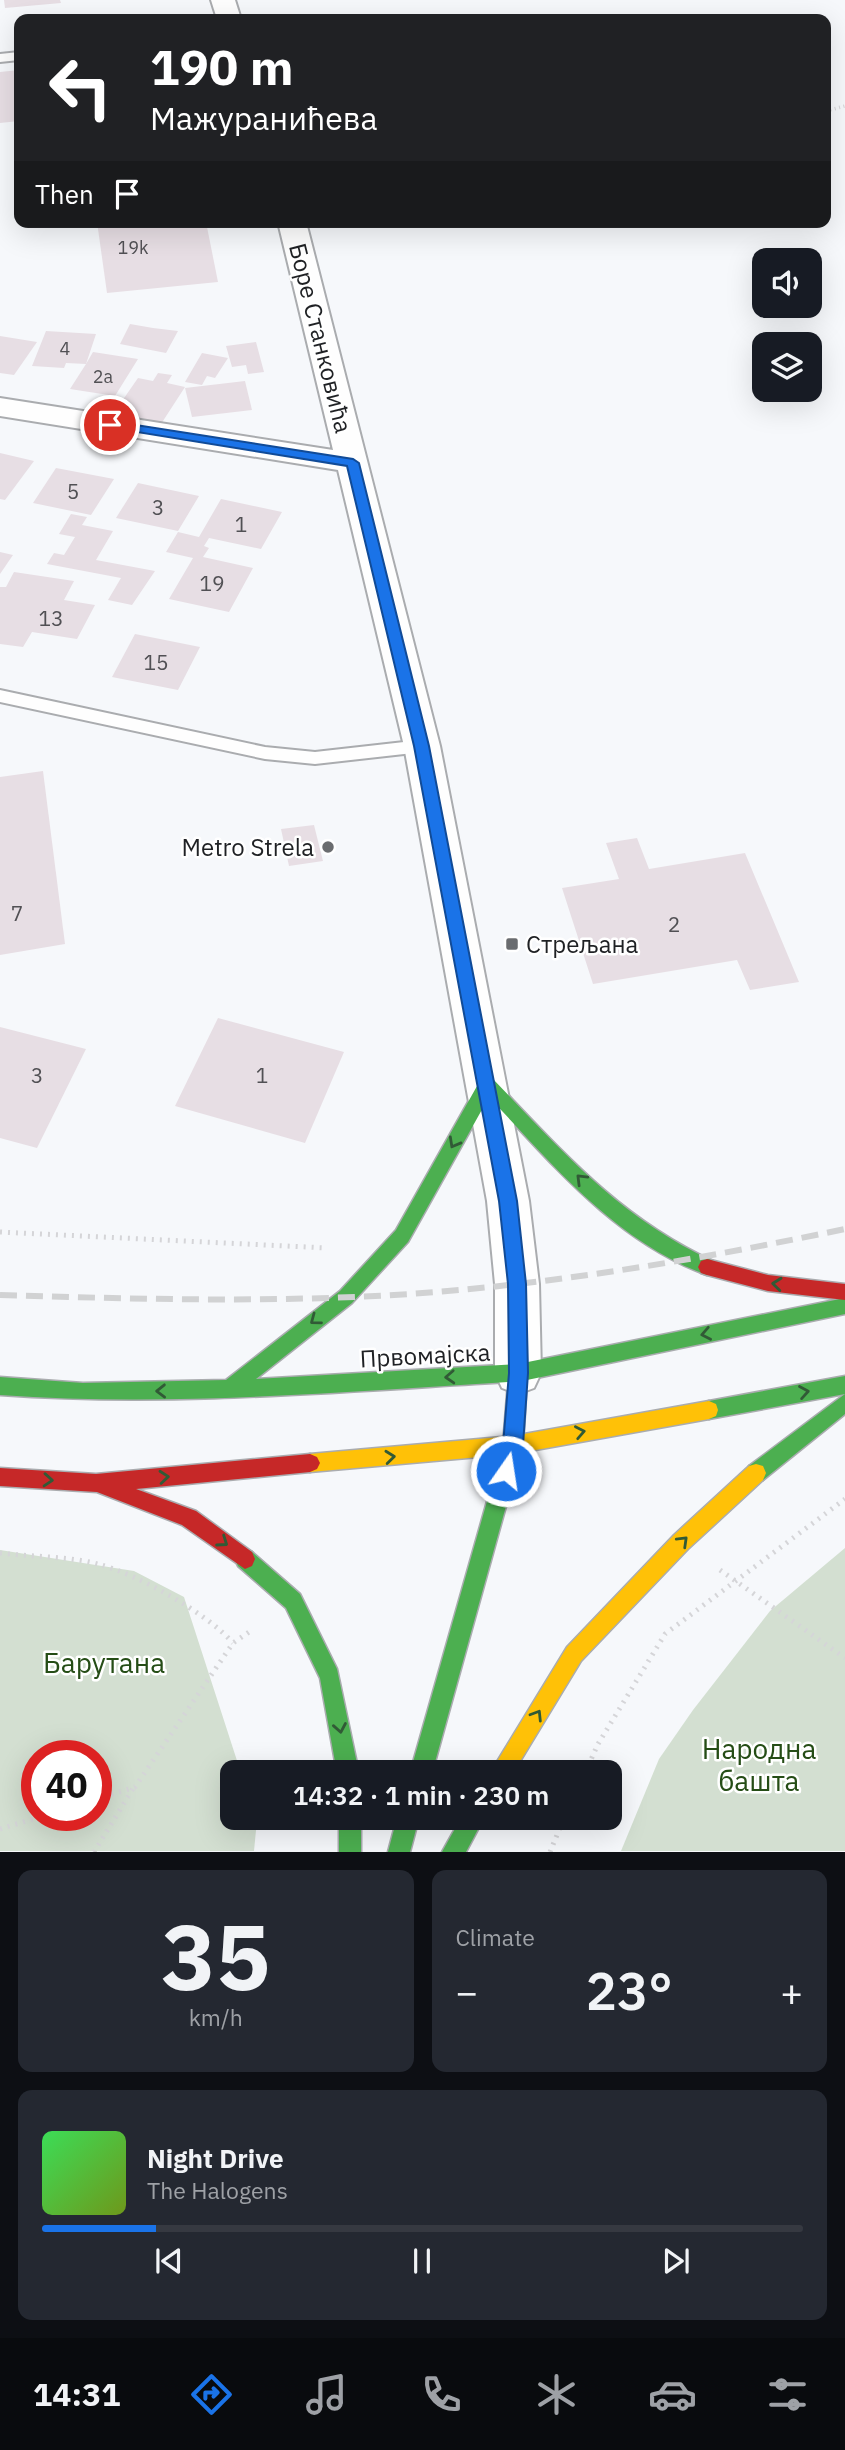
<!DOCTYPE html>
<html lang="en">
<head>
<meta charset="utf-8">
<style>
  :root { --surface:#171b24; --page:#242831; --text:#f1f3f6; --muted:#9ea1a6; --line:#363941; --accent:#1a73e8 }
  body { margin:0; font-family:"IBM Plex Sans",sans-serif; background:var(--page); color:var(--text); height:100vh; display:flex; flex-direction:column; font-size:26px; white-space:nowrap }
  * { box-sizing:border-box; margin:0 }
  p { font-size:23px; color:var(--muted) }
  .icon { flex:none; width:38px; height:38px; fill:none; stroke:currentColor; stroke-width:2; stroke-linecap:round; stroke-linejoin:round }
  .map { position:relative; height:1852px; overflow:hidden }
  .side { display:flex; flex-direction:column; gap:18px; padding:18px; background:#0d0f14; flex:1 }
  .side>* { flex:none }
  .guide { position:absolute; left:14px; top:14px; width:817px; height:214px; border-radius:14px; box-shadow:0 7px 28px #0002; background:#202124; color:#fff; overflow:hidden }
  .controls { position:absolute; left:752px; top:248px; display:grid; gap:14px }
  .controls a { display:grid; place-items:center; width:70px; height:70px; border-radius:14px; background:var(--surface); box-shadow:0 7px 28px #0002; font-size:35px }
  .speed { position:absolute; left:21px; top:1740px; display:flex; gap:14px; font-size:35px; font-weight:700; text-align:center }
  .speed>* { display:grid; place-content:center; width:91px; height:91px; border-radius:50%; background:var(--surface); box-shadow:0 7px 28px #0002; line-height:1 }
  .speed .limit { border:10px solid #d22; background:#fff; color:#111 }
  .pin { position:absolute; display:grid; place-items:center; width:60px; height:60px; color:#fff; margin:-30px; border:4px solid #fff; border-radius:50%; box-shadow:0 2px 7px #0007 }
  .me { position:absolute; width:77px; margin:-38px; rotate:13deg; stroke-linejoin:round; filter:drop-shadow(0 0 5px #0008) }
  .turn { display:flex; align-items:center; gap:24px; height:147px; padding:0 21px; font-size:32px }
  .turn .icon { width:91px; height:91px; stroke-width:2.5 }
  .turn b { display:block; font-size:49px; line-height:60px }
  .then { display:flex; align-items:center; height:66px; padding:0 21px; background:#0003; gap:14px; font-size:26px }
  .big { font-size:52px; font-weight:600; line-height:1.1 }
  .side .widget { flex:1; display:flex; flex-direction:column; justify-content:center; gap:10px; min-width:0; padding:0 24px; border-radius:14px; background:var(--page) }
  .side .dial { align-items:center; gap:0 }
  .dial b { font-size:91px; line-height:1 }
  .song { display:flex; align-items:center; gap:21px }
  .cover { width:84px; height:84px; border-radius:10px; background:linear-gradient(135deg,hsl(130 70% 55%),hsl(80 70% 35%)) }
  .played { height:7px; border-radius:4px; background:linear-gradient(90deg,var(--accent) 15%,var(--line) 15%) }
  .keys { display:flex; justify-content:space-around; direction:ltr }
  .heat { display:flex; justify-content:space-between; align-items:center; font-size:38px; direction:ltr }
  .side .tiles { flex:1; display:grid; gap:18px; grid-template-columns:1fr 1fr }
  .widget:last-child { grid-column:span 2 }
  .trip { position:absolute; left:220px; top:1760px; width:402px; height:70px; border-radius:14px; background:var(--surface); box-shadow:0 7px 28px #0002; font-weight:600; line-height:70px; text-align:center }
  .tab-bar { display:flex; height:112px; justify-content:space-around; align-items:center; background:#090b0e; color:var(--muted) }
  .tab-bar .icon { width:49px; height:49px }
  .tab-bar .selected { color:var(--accent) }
  .tab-bar b { font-size:32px; color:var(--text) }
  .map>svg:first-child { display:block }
  .green { fill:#d3dfd1; fill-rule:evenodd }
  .building { fill:#e7dee4 }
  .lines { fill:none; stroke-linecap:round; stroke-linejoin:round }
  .lane-casing { stroke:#aaacaf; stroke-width:4 }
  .street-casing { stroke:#aaacaf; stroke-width:4 }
  .fast-casing { stroke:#aaacaf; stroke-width:3 }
  .slow-casing { stroke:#aaacaf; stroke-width:3 }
  .jam-casing { stroke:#aaacaf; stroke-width:3 }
  .path-far1 { stroke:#d5d5d8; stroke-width:3.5; stroke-dasharray:1 3.5; stroke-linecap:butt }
  .path { stroke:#d5d5d8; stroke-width:5; stroke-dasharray:2 6; stroke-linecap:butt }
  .lane { fill:#fefefe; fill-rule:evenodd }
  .street { fill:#fefefe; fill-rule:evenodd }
  .fast { fill:#4caf50; fill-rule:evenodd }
  .slow { fill:#ffc107; fill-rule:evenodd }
  .jam { fill:#c62828; fill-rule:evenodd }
  .rail { stroke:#d1d2d3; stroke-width:6; stroke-dasharray:17 9; stroke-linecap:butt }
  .oneway { stroke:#315a36 }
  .route { fill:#1a73e8; stroke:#114b97; stroke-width:2 }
  .poi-dot { fill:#6a6c6f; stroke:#fff; stroke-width:2.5 }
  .labels { text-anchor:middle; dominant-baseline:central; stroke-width:5; stroke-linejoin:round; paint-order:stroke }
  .far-number-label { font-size:18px; fill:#515054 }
  .number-label { font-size:21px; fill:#515054 }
  .street-label { font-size:24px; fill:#1f2124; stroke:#fff }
  .poi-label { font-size:24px; fill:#1f2124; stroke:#fff; text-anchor:end }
  .near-park-label { font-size:28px; fill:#254d16; stroke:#fff }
</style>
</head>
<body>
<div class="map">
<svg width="845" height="1852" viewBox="0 0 845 1852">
  <rect width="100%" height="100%" fill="#f6f8fb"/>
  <g class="green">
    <path d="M845,1548V1851H621L659,1759L693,1710L770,1611Z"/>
    <path d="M0,1550L134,1571L184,1597L241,1773H233V1818L257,1820L254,1851H0ZM37,1755H96V1815H37Z"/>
  </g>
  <g class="building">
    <path d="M4,0H60L61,3L5,8Z"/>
    <path d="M19,70V121L0,123V72Z"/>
    <path d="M97,222H206L218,282L107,293Z"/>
    <path d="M130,324L153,328L178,331L166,353L120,344Z"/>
    <path d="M46,331L96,334L86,364L93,352L138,359L115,396L70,389L86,364L66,363L64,368L32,366Z"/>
    <path d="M0,336L37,342L14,375L0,373Z"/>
    <path d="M256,342L264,372L248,374L246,365L232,367L226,346Z"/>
    <path d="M202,353L228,358L215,378L207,376L202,385L185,382Z"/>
    <path d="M158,373L172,375L167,383L185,387L161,424L113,414L138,378L153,381Z"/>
    <path d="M245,381L252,410L192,417L185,388Z"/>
    <path d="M0,453L34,461L5,500L0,499Z"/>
    <path d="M56,468L114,479L91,515L33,503Z"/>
    <path d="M138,483L199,496L178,531L116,518Z"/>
    <path d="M221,499L282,512L261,549L209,538L204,546L209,548L203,557L253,568L229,612L169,599L193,558L166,552L178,532L199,537Z"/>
    <path d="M71,514L87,517L82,525L113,531L96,560L155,571L132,605L108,600L121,578L47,564L54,553L64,555L75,537L59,534Z"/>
    <path d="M0,552L13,555L0,574Z"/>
    <path d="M14,572L74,581L64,600L95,605L77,639L32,632L23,647L0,644V587H6Z"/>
    <path d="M135,634L200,647L178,690L112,677Z"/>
    <path d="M43,771L65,944L0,955V777Z"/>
    <path d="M314,825L323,861L289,866L281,829Z"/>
    <path d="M637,838L649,869L745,853L799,982L750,990L737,960L593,984L562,888L619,879L606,843Z"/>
    <path d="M218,1018L344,1052L305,1143L175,1106Z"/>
    <path d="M0,1027L86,1049L37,1148L0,1138Z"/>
  </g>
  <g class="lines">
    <defs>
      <g id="lane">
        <path d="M19,52V60L0,62V54Z"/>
        <path d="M0,690L265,747L315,752L422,740L428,741L431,746L428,751L422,752L315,764L265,759L0,702Z"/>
      </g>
      <g id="street">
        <path d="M211,0H235L241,19H217Z"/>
        <path d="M278,222H306L440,746L529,1201L539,1284L541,1373L534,1388L518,1394L502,1388L495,1373V1284L487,1201L404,746L338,470L0,416V398L333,450Z"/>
      </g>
      <g id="fast">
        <path d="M487,1077L493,1079C563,1152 620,1218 713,1261L716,1267L713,1273L707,1275C616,1242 553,1165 489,1097L408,1242L352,1303L256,1379L518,1364L845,1298V1314L527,1380L523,1445L432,1773H410L503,1445L508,1382C339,1392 169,1407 0,1395V1377L83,1383L226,1380L340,1291L396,1230L481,1079Z"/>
        <path d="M845,1376V1394L709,1419L702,1416L700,1410L702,1404L709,1401Z"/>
        <path d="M845,1394V1414L763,1480L756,1482L749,1480L746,1473L749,1466Z"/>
        <path d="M245,1549L252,1552L300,1594L337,1669L359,1773H337L320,1678L286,1608L238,1566L235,1559L238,1552Z"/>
        <rect x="339" y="1818" width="22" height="34"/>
        <path d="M397,1818H419L410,1852H388Z"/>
        <path d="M461,1818H484L466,1852H442Z"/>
      </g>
      <g id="slow">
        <path d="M709,1401L716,1404L718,1410L716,1416L709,1419L513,1454L310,1472L303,1469L300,1463L303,1457L310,1454L513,1436Z"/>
        <path d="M756,1464L763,1466L766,1473L763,1480L688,1549L581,1661L513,1773H490L567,1647L674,1535L749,1466Z"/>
      </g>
      <g id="jam">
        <path d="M707,1259L768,1275L845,1284V1300L768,1291L707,1275L701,1273L698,1267L701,1261Z"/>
        <path d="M310,1454L317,1457L320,1463L317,1469L310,1472L136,1489L196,1511L252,1552L255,1559L252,1566L245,1569L182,1525L97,1492L0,1486V1468L96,1474Z"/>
      </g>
    </defs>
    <use href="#lane" class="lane-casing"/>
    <use href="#street" class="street-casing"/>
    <use href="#fast" class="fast-casing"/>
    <use href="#slow" class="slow-casing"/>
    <use href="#jam" class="jam-casing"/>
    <path class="path-far1" d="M826,111L845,106"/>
    <g class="path">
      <path d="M0,1232L327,1248"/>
      <path d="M0,1553C32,1557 67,1556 98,1564C137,1574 207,1613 233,1643"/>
      <path d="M720,1570L845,1658"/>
      <path d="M585,1773L598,1744L665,1634L845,1499"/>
      <path d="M96,1799L135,1787L233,1643L252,1630"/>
      <path d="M0,1829L46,1815"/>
      <path d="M94,1852L134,1787"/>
      <path d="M550,1852L564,1818"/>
    </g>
    <use href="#lane" class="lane"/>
    <use href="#street" class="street"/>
    <use href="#fast" class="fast"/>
    <use href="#slow" class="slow"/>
    <use href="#jam" class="jam"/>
    <path class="rail" d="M0,1295C136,1299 273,1303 409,1294C556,1284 701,1259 845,1229"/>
  </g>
  <defs><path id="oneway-chevron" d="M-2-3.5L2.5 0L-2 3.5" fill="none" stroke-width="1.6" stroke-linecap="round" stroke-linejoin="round" transform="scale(1.75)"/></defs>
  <g class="oneway">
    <use href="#oneway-chevron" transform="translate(454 1143) rotate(119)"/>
    <use href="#oneway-chevron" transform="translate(581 1179) rotate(-135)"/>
    <use href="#oneway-chevron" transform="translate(777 1284) rotate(-174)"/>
    <use href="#oneway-chevron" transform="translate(315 1320) rotate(143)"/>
    <use href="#oneway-chevron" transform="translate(706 1334) rotate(169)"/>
    <use href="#oneway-chevron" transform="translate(450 1377) rotate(177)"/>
    <use href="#oneway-chevron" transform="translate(161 1391) rotate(179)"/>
    <use href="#oneway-chevron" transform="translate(804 1392) rotate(-10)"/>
    <use href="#oneway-chevron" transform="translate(580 1432) rotate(-11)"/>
    <use href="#oneway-chevron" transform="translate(390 1457) rotate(-6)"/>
    <use href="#oneway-chevron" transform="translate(164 1477) rotate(-5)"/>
    <use href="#oneway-chevron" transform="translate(48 1480) rotate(4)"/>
    <use href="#oneway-chevron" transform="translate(683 1541) rotate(-44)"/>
    <use href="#oneway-chevron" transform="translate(223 1542) rotate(35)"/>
    <use href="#oneway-chevron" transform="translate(537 1715) rotate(-58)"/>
    <use href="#oneway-chevron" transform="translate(340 1728) rotate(80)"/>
  </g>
  <path class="route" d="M110,421L353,459L359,463L429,746L517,1201L526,1284L528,1373L523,1445L513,1477L506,1480L499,1477L496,1471L503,1445L509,1373L508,1284L499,1201L414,746L347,466L106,427V422Z"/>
  <g class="poi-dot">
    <circle cx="328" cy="847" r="7"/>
    <rect x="505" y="937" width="14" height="14" rx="3.5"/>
  </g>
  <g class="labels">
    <g class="far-number-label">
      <text x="133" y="247">19k</text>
      <text x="65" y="348">4</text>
      <text x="103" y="376">2a</text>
    </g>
    <g class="number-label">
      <text x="73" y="491">5</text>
      <text x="158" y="507">3</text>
      <text x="241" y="524">1</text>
      <text x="212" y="583">19</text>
      <text x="51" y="618">13</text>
      <text x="156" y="662">15</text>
      <text x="17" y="913">7</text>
      <text x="674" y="924">2</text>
      <text x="37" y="1075">3</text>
      <text x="262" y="1075">1</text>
    </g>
    <g class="street-label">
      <text transform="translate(321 338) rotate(76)">Боре Станковића</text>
      <text transform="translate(425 1355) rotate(-3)">Првомајска</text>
    </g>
    <g class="poi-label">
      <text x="314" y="847">Metro Strela</text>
      <text x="526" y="944" text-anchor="start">Стрељана</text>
    </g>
    <g class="near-park-label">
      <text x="104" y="1662">Барутана</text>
      <text x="759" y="1748">Народна<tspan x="759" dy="32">башта</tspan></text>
    </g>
  </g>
</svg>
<div class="controls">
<a><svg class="icon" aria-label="sound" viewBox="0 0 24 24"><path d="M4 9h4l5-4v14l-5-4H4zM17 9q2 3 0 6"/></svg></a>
<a><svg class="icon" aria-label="layers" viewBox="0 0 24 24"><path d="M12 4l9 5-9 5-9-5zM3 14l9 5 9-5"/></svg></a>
</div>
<div class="speed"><div class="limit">40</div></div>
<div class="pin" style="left:110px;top:425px;background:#d93025"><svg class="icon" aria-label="arrive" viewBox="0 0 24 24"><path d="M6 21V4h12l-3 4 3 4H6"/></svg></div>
<svg class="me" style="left:506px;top:1471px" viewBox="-20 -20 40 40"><circle r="17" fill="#1a73e8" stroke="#fff" stroke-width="3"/><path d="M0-11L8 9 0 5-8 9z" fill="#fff"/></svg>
<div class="trip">14:32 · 1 min · 230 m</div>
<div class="guide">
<div class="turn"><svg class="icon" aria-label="left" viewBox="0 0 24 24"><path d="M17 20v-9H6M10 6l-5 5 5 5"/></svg><div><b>190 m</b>Мажуранићева</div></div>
<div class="then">Then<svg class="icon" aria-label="arrive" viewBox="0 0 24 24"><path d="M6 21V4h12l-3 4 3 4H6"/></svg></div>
</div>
</div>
<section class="side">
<div class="tiles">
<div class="widget dial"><b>35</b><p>km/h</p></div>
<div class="widget"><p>Climate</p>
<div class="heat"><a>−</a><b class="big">23°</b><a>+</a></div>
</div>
<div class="widget">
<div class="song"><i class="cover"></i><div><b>Night Drive</b><p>The Halogens</p></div></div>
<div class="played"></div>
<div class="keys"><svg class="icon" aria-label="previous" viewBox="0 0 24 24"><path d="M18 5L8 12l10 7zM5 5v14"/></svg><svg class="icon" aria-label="pause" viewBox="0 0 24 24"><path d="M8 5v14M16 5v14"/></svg><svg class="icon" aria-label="next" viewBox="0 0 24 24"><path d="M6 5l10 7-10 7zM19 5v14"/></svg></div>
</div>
</div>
</section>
<nav class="tab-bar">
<b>14:31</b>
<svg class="icon selected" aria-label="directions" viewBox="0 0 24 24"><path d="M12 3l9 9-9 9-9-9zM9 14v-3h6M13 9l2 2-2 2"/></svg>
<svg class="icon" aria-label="music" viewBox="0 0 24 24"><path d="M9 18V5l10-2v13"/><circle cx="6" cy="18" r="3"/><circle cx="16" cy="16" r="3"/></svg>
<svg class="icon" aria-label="phone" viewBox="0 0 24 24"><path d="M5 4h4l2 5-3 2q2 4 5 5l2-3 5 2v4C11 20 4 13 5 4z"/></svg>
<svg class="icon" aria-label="climate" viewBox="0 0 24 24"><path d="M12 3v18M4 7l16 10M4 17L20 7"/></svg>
<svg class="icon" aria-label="car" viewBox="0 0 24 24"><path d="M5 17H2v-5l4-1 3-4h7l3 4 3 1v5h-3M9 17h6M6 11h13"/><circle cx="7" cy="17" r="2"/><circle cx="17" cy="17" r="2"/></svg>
<svg class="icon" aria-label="filters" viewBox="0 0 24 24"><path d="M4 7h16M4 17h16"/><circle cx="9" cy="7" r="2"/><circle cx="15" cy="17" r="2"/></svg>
</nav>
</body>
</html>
